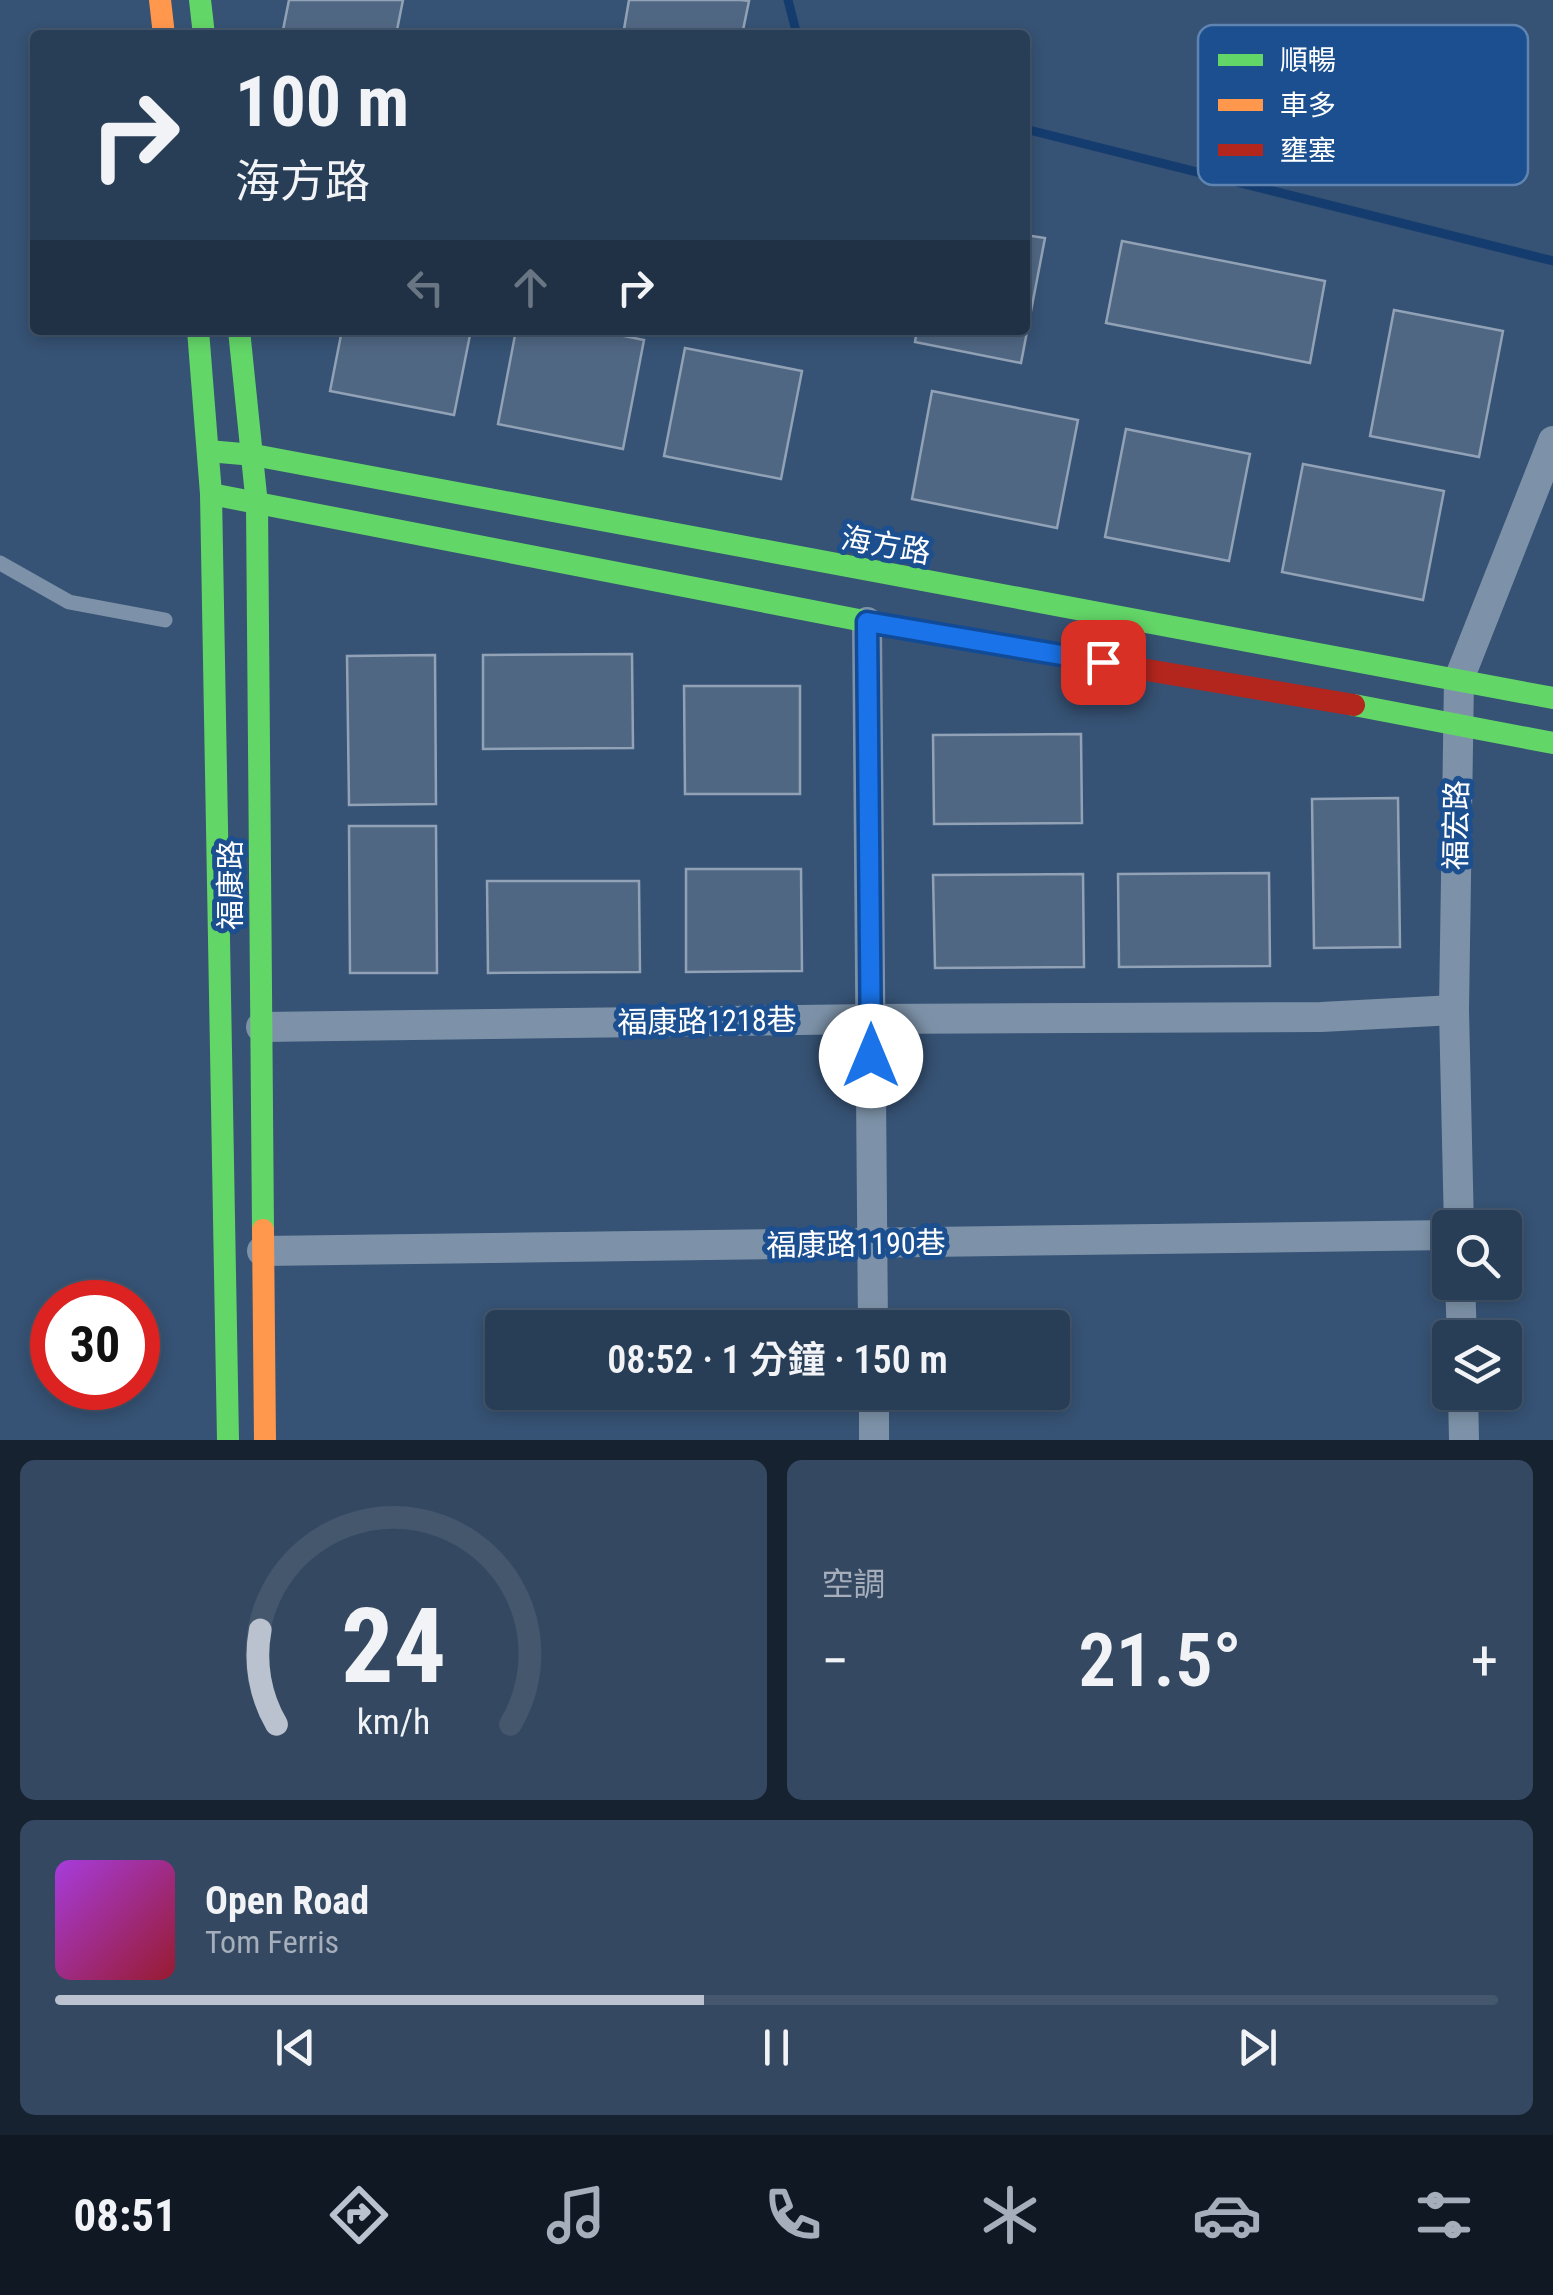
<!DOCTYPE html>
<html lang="zh-TW">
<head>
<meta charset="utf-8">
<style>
  :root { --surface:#283e57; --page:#344961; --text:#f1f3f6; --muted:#a5aeba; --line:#44576d; --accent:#b9c2ce }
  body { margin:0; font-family:"Roboto Condensed","Noto Sans TC",sans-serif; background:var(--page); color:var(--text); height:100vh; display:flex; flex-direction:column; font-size:38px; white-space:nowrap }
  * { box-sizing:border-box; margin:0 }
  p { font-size:32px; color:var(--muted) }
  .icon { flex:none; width:55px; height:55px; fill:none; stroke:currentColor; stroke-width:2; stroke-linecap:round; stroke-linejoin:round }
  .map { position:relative; height:1440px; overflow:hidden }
  .sheet { display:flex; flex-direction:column; gap:20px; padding:20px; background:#162230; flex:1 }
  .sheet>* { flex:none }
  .top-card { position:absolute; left:30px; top:30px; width:1000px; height:305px; border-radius:10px; box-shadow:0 5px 15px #0003,0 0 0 2px var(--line); background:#283e57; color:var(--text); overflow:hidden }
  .tools { position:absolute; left:1432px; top:1210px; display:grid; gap:20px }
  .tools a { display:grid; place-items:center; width:90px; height:90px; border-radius:10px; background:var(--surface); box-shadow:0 5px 15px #0003,0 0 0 2px var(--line); font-size:50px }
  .speed { position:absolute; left:30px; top:1280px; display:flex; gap:20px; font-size:50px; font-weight:700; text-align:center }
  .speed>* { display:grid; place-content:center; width:130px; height:130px; border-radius:50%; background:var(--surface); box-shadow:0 5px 15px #0003,0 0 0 2px var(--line); line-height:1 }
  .speed .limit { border:15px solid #d22; background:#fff; color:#111 }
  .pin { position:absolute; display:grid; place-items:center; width:85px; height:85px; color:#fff; margin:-42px; border-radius:20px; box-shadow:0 5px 15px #0006 }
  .me { position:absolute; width:110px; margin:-55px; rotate:0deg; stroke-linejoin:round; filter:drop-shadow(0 0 8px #0008) }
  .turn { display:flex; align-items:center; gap:35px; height:210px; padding:0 40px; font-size:45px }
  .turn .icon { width:130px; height:130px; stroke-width:2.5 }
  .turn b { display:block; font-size:70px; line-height:85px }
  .lanes { display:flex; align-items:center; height:95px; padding:0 40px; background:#0003; justify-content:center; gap:50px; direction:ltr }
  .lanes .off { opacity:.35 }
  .big { font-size:75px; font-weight:600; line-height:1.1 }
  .sheet .tile { flex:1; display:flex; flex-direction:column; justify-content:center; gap:15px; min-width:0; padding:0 35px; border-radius:15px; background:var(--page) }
  .sheet .dial { align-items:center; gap:0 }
  .dial svg { height:260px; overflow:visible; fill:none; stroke:var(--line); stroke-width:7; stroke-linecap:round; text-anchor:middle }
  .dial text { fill:var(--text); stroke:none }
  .song { display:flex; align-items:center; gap:30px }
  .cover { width:120px; height:120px; border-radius:15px; background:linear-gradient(135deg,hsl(280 70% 55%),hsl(350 70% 35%)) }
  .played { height:10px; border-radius:5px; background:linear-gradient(90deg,var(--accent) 45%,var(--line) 45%) }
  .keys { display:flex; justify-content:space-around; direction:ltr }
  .heat { display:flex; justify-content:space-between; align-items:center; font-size:55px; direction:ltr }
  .sheet .tiles { flex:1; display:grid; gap:20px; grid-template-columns:1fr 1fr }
  .tile:last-child { grid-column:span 2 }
  .trip { position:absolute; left:485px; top:1310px; width:585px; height:100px; border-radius:10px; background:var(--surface); box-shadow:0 5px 15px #0003,0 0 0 2px var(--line); font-weight:600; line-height:100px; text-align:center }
  .menu { display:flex; height:160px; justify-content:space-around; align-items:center; background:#101923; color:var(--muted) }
  .menu .icon { width:70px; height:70px }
  .menu .current { color:var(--accent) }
  .menu b { font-size:45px; color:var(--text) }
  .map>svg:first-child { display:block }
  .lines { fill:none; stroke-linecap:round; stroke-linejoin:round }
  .stream { stroke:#153c6e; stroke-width:9 }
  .building { fill:#506783; stroke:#92a2b6; stroke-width:2.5 }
  .lane { stroke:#7d92a8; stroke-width:15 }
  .street { stroke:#7d92a8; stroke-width:30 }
  .fast { stroke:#63d668; stroke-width:22 }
  .slow { stroke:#ff974d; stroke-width:22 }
  .jam { stroke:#b3261e; stroke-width:22 }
  .route-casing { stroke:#114b97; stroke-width:25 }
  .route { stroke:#1a73e8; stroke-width:18 }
  .labels { text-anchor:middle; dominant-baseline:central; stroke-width:10; stroke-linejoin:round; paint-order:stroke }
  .street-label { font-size:30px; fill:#fff; stroke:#1b4f8f }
  .key { fill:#1b4f8f; stroke:#5f84b1; stroke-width:2.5 }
  .key-label { font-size:28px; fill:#fff }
</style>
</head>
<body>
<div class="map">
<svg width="1553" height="1440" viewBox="0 0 1553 1440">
  <rect width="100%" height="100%" fill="#365274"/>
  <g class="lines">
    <g class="stream">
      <path d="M788,0L797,35"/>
      <path d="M1025,129L1553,261"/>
    </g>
  </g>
  <g class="building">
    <path d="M289,0H403L396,35H282Z"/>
    <path d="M629,0H741L749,1L742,35H623Z"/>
    <path d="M1025,235L1045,238L1021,363L915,342L917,330H1025Z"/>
    <path d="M1122,241L1325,281L1310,363L1106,323Z"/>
    <path d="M1394,310L1503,331L1479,457L1370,436Z"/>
    <path d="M342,330H471L454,415L330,391Z"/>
    <path d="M516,330H594L644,340L623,449L498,424Z"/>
    <path d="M685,348L802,371L781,479L664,456Z"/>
    <path d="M932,391L1078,420L1057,528L912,499Z"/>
    <path d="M1126,429L1250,454L1229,561L1105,537Z"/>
    <path d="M1303,464L1444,491L1423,600L1282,572Z"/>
    <path d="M632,654L633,748L483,749V655Z"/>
    <path d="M435,655L436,804L349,805L347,656Z"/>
    <path d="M684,686H800V794H685Z"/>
    <path d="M1081,734L1082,823L934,824L933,735Z"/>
    <path d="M1398,798L1400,947L1314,948L1312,799Z"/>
    <path d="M349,826H436L437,973H350Z"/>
    <path d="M686,869H801L802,971L686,972Z"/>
    <path d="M1269,873L1270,966L1119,967L1118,874Z"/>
    <path d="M1083,874L1084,967L935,968L933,875Z"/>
    <path d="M487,881H639L640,972L488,973Z"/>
  </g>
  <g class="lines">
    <path class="lane" d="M0,563L69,602L165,620"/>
    <g class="street">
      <path d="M867,622L873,1328"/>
      <path d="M261,1027L871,1019L1321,1017L1454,1010"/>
      <path d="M1459,1228L1454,1010L1459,679L1553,441"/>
      <path d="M262,1251L1450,1235"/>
      <path d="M1460,1282L1462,1338"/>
      <path d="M874,1392V1440"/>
      <path d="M1463,1392L1464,1440"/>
    </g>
    <g class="fast">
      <path d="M200,0L204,35"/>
      <path d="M198,330L211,494L228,1440"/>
      <path d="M239,330L257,505L263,1230"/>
      <path d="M208,451L254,455L1553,698"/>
      <path d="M211,494L905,629"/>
      <path d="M1354,705L1553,743"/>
    </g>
    <g class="slow">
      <path d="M160,0L164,35"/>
      <path d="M263,1230L265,1440"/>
    </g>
    <path class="jam" d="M905,629L1354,705"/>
  </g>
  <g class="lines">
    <defs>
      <path id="route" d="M871,1056L867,622L1103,662"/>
    </defs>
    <use href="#route" class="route-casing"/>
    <use href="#route" class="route"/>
  </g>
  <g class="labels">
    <g class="street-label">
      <text transform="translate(886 545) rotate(10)">海方路</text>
      <text transform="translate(1456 825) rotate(-89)">福宏路</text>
      <text transform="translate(230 885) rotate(-90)">福康路</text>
      <text transform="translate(707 1021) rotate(-1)">福康路1218巷</text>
      <text transform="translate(856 1244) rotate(-1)">福康路1190巷</text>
    </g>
  </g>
  <rect x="1198" y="25" width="330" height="160" rx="15" class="key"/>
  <rect x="1218" y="54" width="45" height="12" fill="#63d668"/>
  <rect x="1218" y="99" width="45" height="12" fill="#ff974d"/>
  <rect x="1218" y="144" width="45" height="12" fill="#b3261e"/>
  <g class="key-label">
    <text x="1280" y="70">順暢</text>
    <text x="1280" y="115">車多</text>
    <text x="1280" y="160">壅塞</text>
  </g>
</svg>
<div class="tools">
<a><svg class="icon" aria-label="search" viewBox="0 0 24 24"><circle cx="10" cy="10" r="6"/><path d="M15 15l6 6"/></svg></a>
<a><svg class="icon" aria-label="layers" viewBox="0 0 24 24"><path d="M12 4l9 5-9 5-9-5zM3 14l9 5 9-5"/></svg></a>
</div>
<div class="speed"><div class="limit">30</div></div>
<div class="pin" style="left:1103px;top:662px;background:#d93025"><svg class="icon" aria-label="arrive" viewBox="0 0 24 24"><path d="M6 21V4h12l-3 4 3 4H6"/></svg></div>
<svg class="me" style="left:871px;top:1056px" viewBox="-20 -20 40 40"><circle r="19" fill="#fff"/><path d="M0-13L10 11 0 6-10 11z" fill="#1a73e8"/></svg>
<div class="trip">08:52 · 1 分鐘 · 150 m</div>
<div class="top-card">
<div class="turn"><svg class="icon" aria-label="right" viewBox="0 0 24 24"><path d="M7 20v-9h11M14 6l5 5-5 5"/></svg><div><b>100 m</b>海方路</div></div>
<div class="lanes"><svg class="icon off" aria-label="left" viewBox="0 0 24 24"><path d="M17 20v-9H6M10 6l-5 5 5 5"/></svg><svg class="icon off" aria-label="ahead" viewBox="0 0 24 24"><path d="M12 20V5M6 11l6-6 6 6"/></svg><svg class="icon" aria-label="right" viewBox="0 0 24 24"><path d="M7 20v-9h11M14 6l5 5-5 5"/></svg></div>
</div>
</div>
<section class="sheet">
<div class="tiles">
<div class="tile dial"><svg viewBox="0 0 100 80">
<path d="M14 69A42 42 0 1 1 86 69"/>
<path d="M14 69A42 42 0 0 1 9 40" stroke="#b9c2ce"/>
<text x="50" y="56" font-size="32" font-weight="700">24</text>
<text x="50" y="72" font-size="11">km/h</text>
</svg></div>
<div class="tile"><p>空調</p>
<div class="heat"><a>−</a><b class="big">21.5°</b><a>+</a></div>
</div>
<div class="tile">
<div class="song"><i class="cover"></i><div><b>Open Road</b><p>Tom Ferris</p></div></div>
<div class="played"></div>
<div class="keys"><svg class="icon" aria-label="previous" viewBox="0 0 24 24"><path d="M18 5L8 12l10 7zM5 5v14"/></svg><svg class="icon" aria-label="pause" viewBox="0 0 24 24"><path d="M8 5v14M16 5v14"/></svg><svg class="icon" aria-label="next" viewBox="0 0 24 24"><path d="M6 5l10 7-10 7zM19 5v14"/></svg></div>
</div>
</div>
</section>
<nav class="menu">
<b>08:51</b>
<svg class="icon current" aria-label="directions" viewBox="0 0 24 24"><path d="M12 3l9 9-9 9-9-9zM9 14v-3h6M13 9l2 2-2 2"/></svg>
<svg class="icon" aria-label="music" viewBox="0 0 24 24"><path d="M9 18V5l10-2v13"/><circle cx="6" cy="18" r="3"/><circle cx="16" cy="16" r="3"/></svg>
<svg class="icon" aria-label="phone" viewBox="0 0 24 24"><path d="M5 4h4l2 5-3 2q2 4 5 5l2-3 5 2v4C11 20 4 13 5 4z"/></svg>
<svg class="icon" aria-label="climate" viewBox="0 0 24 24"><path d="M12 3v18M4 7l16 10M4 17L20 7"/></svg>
<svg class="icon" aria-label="car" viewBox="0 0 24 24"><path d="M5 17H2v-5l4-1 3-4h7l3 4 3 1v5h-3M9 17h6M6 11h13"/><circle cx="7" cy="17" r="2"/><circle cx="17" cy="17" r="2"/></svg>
<svg class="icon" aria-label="filters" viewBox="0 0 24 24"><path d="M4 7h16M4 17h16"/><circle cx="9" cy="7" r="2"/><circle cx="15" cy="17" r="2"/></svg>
</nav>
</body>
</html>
